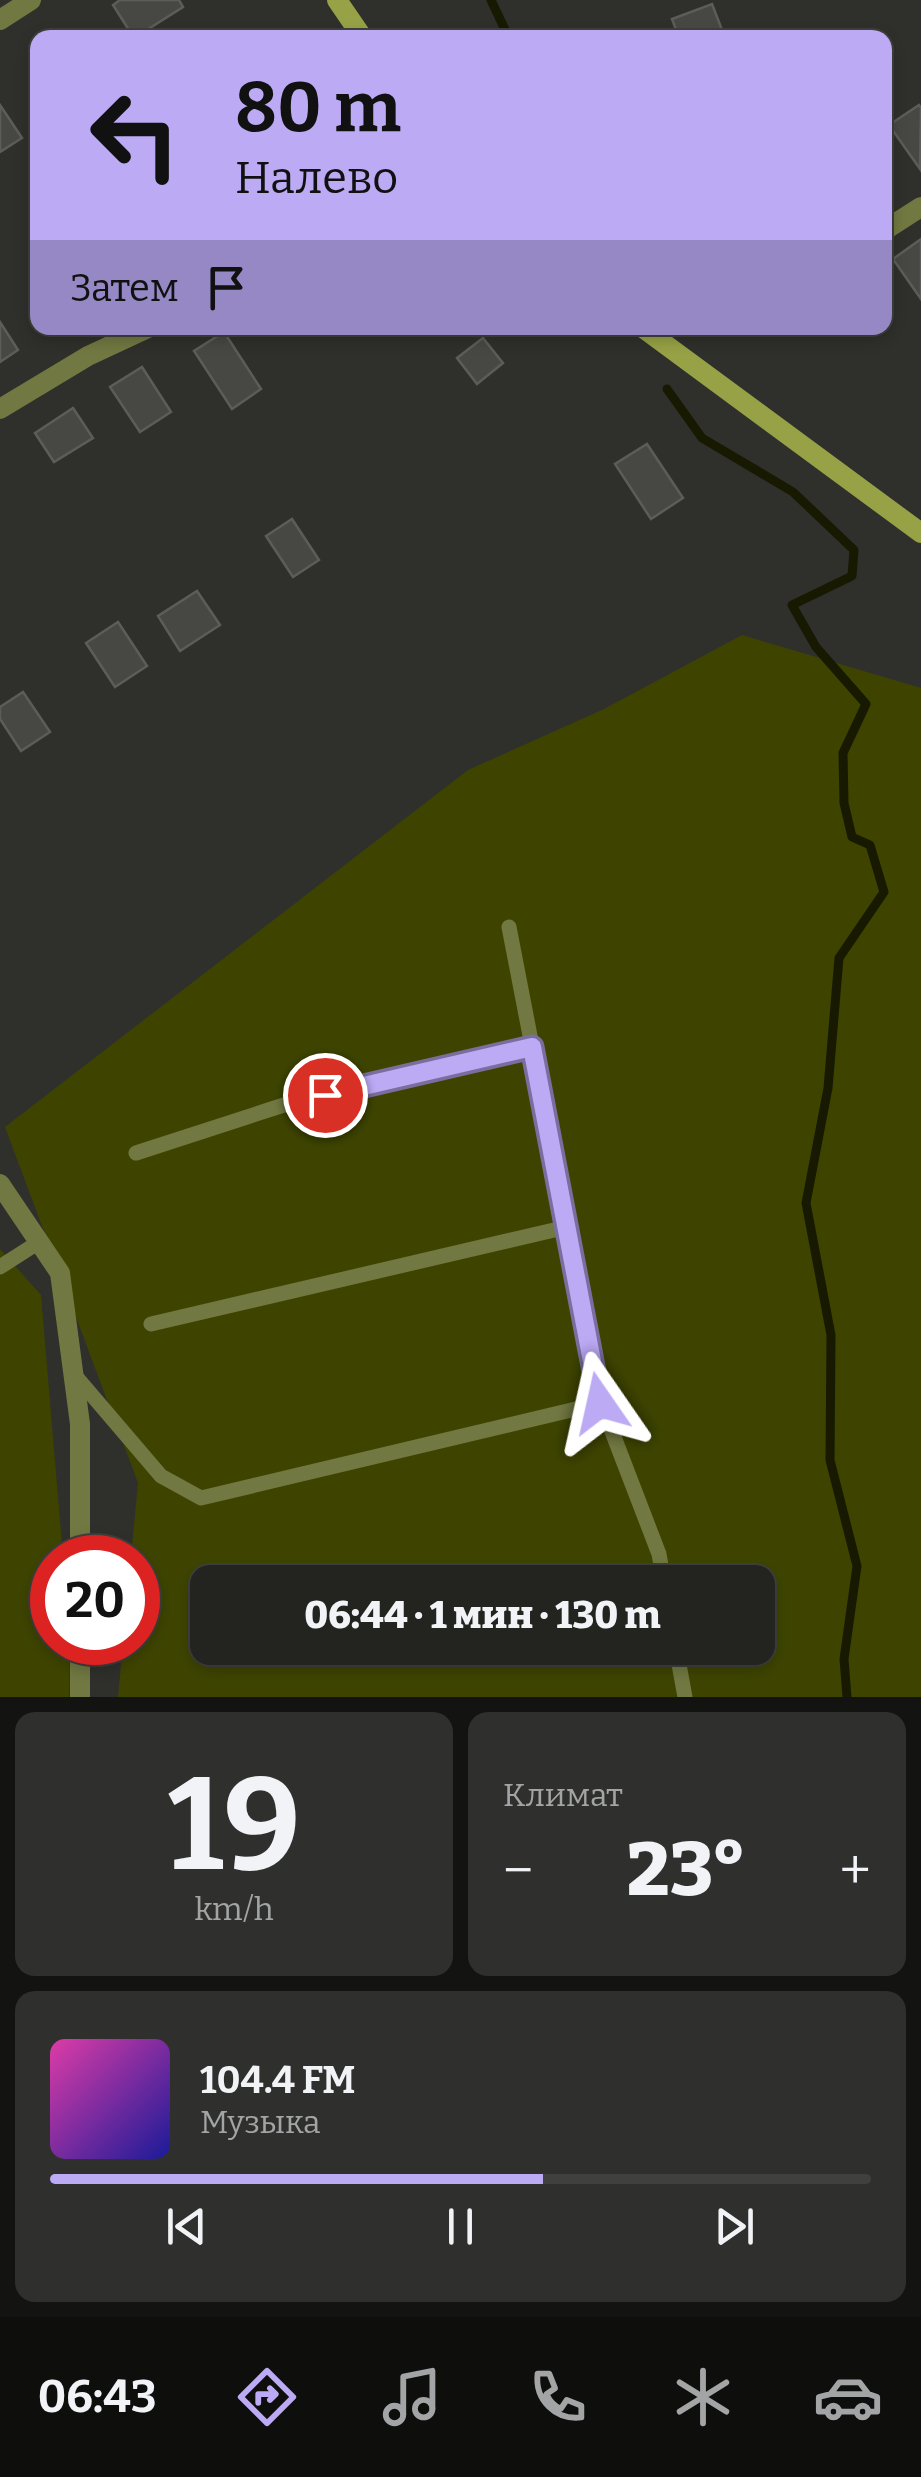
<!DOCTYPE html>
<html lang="ru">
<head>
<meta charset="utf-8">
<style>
  :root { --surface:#232420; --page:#2f302d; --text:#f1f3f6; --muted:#a3a4a5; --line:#40413e; --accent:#bcaaf5 }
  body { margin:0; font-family:Bitter,serif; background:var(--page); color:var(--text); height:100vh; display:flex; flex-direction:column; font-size:38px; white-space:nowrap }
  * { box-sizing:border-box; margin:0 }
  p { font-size:32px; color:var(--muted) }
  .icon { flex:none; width:55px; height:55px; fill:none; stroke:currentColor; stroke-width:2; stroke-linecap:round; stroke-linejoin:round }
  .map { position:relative; height:1697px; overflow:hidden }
  .side { display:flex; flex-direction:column; gap:15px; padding:15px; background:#131412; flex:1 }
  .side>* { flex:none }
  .banner { position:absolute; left:30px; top:30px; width:862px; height:305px; border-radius:20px; box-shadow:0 5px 15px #0003,0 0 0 2px var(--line); background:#bcaaf5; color:#111; overflow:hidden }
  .speed { position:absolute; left:30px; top:1535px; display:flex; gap:20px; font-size:50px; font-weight:700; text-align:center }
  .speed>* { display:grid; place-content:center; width:130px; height:130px; border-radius:50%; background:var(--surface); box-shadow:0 5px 15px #0003,0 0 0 2px var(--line); line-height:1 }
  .speed .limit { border:15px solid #d22; background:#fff; color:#111 }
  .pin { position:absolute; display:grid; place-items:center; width:85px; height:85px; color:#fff; margin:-42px; border:5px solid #fff; border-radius:50%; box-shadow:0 2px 10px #0007 }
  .me { position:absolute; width:110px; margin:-55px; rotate:349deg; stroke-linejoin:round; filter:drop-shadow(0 0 8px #0008) }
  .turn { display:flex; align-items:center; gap:35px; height:210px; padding:0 40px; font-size:45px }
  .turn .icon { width:130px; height:130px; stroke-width:2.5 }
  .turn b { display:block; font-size:70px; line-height:85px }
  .then { display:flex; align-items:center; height:95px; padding:0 40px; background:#0003; gap:20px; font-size:38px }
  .big { font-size:75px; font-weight:800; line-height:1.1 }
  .side .widget { flex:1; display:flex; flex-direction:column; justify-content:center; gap:15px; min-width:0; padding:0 35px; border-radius:20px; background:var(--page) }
  .side .dial { align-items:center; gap:0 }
  .dial b { font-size:130px; line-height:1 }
  .song { display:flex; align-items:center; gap:30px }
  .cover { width:120px; height:120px; border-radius:15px; background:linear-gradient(135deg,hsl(320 70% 55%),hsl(240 70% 35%)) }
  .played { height:10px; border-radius:5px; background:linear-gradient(90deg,var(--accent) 60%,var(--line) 60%) }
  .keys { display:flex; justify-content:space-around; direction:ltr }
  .heat { display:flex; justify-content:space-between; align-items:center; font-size:55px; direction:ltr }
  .side .tiles { flex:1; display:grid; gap:15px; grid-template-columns:1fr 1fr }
  .widget:last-child { grid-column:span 2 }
  .trip { position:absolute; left:190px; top:1565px; width:585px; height:100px; border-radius:20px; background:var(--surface); box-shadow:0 5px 15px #0003,0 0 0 2px var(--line); font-weight:800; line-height:100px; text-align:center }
  .dock { display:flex; height:160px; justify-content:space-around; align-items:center; background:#0e0e0d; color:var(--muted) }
  .dock .icon { width:70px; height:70px }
  .dock .selected { color:var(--accent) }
  .dock b { font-size:45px; color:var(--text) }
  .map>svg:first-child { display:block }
  .green { fill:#3e4400; fill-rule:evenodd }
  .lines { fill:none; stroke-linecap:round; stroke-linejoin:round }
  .stream { stroke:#171a01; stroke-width:9 }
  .building { fill:#474843; stroke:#5c5d58; stroke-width:2.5 }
  .lane { stroke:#717841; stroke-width:15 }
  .street { stroke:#717841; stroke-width:20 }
  .secondary { stroke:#97a145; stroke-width:20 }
  .route-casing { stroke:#7a6e9f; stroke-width:25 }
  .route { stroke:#bcaaf5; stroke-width:18 }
</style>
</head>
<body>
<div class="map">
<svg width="921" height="1697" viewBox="0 0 921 1697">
  <rect width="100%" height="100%" fill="#2f302b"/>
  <g class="green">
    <path d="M742,635L921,688V1697H118L123,1643L138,1642V1558L131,1557L138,1483L5,1127L468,770L604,709ZM208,1582H758V1648H208Z"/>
    <path d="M0,1249L41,1295L63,1557L52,1558V1642L70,1643L69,1697H0Z"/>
  </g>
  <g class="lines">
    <g class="stream">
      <path d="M491,0L509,38"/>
      <path d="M667,389L702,438L793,492L854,550L852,576L792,605L816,647L866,704L843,753L844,803L852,837L870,845L884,892L839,958L828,1088L806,1203L831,1335L830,1460L857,1566L844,1659L847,1697"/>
    </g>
  </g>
  <g class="building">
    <path d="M120,0H179L183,7L134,38L113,5Z"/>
    <path d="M712,4L724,35L679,38L672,19Z"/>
    <path d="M0,105L22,138L0,152Z"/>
    <path d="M919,105L921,108L920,169L889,125Z"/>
    <path d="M921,239V299L893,259Z"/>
    <path d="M0,322L18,350L0,362Z"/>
    <path d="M224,332L261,389L232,409L194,351Z"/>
    <path d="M483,338L503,363L477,384L457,358Z"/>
    <path d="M142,367L171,412L140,432L110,387Z"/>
    <path d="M73,408L93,438L54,462L35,433Z"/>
    <path d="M647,444L683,498L651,519L615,464Z"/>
    <path d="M292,519L319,560L293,577L266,536Z"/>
    <path d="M197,591L220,625L180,651L158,616Z"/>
    <path d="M118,622L147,666L115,687L86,643Z"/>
    <path d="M23,692L50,732L21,751L0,719V707Z"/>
  </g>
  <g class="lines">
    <g class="lane">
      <path d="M136,1153L290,1103L532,1047"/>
      <path d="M0,1267L39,1242"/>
      <path d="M151,1324L567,1227"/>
      <path d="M73,1373L161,1476L201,1498L601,1403L509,927"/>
      <path d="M601,1403L659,1554L664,1582"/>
      <path d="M676,1648L685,1697"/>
    </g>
    <g class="street">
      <path d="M0,20L31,0"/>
      <path d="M885,230L921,207"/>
      <path d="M0,409L88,356L148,328"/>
      <path d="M0,1184L60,1273L80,1424V1558"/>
      <path d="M80,1642V1697"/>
    </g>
    <g class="secondary">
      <path d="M337,0L363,38"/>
      <path d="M643,328L921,533"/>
    </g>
  </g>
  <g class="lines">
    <defs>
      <path id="route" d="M325,1095L532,1047L600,1403"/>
    </defs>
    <use href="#route" class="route-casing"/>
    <use href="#route" class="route"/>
  </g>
</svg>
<div class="speed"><div class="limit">20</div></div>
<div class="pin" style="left:325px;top:1095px;background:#d93025"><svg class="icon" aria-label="arrive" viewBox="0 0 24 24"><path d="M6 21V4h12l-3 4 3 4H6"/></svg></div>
<svg class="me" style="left:600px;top:1403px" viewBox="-20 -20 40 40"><path d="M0-17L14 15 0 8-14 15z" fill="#bcaaf5" stroke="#fff" stroke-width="4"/></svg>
<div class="trip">06:44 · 1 мин · 130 m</div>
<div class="banner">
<div class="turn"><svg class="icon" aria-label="left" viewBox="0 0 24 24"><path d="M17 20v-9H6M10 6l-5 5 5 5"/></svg><div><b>80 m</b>Налево</div></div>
<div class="then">Затем<svg class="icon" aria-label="arrive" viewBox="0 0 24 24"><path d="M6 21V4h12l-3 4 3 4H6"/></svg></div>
</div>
</div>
<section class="side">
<div class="tiles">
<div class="widget dial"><b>19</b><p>km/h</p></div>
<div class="widget"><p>Климат</p>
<div class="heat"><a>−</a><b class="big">23°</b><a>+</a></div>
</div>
<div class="widget">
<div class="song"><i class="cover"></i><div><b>104.4 FM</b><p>Музыка</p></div></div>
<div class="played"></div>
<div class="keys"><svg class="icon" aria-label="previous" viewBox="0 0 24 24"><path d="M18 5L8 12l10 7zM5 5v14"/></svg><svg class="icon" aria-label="pause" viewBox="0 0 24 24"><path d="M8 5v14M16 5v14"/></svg><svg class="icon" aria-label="next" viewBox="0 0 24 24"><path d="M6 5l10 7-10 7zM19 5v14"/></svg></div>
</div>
</div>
</section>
<nav class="dock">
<b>06:43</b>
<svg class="icon selected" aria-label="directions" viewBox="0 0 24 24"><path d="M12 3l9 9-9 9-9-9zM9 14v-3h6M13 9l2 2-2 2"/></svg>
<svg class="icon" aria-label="music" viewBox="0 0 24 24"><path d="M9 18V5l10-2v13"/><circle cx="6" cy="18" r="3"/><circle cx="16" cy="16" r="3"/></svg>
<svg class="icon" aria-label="phone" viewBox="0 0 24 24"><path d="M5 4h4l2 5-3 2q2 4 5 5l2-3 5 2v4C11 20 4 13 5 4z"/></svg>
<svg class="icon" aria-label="climate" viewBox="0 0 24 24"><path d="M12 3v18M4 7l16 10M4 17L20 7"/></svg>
<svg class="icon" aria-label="car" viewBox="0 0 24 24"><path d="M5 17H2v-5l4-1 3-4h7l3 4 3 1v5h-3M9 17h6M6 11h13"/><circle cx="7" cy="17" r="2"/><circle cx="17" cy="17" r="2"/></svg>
</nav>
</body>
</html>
